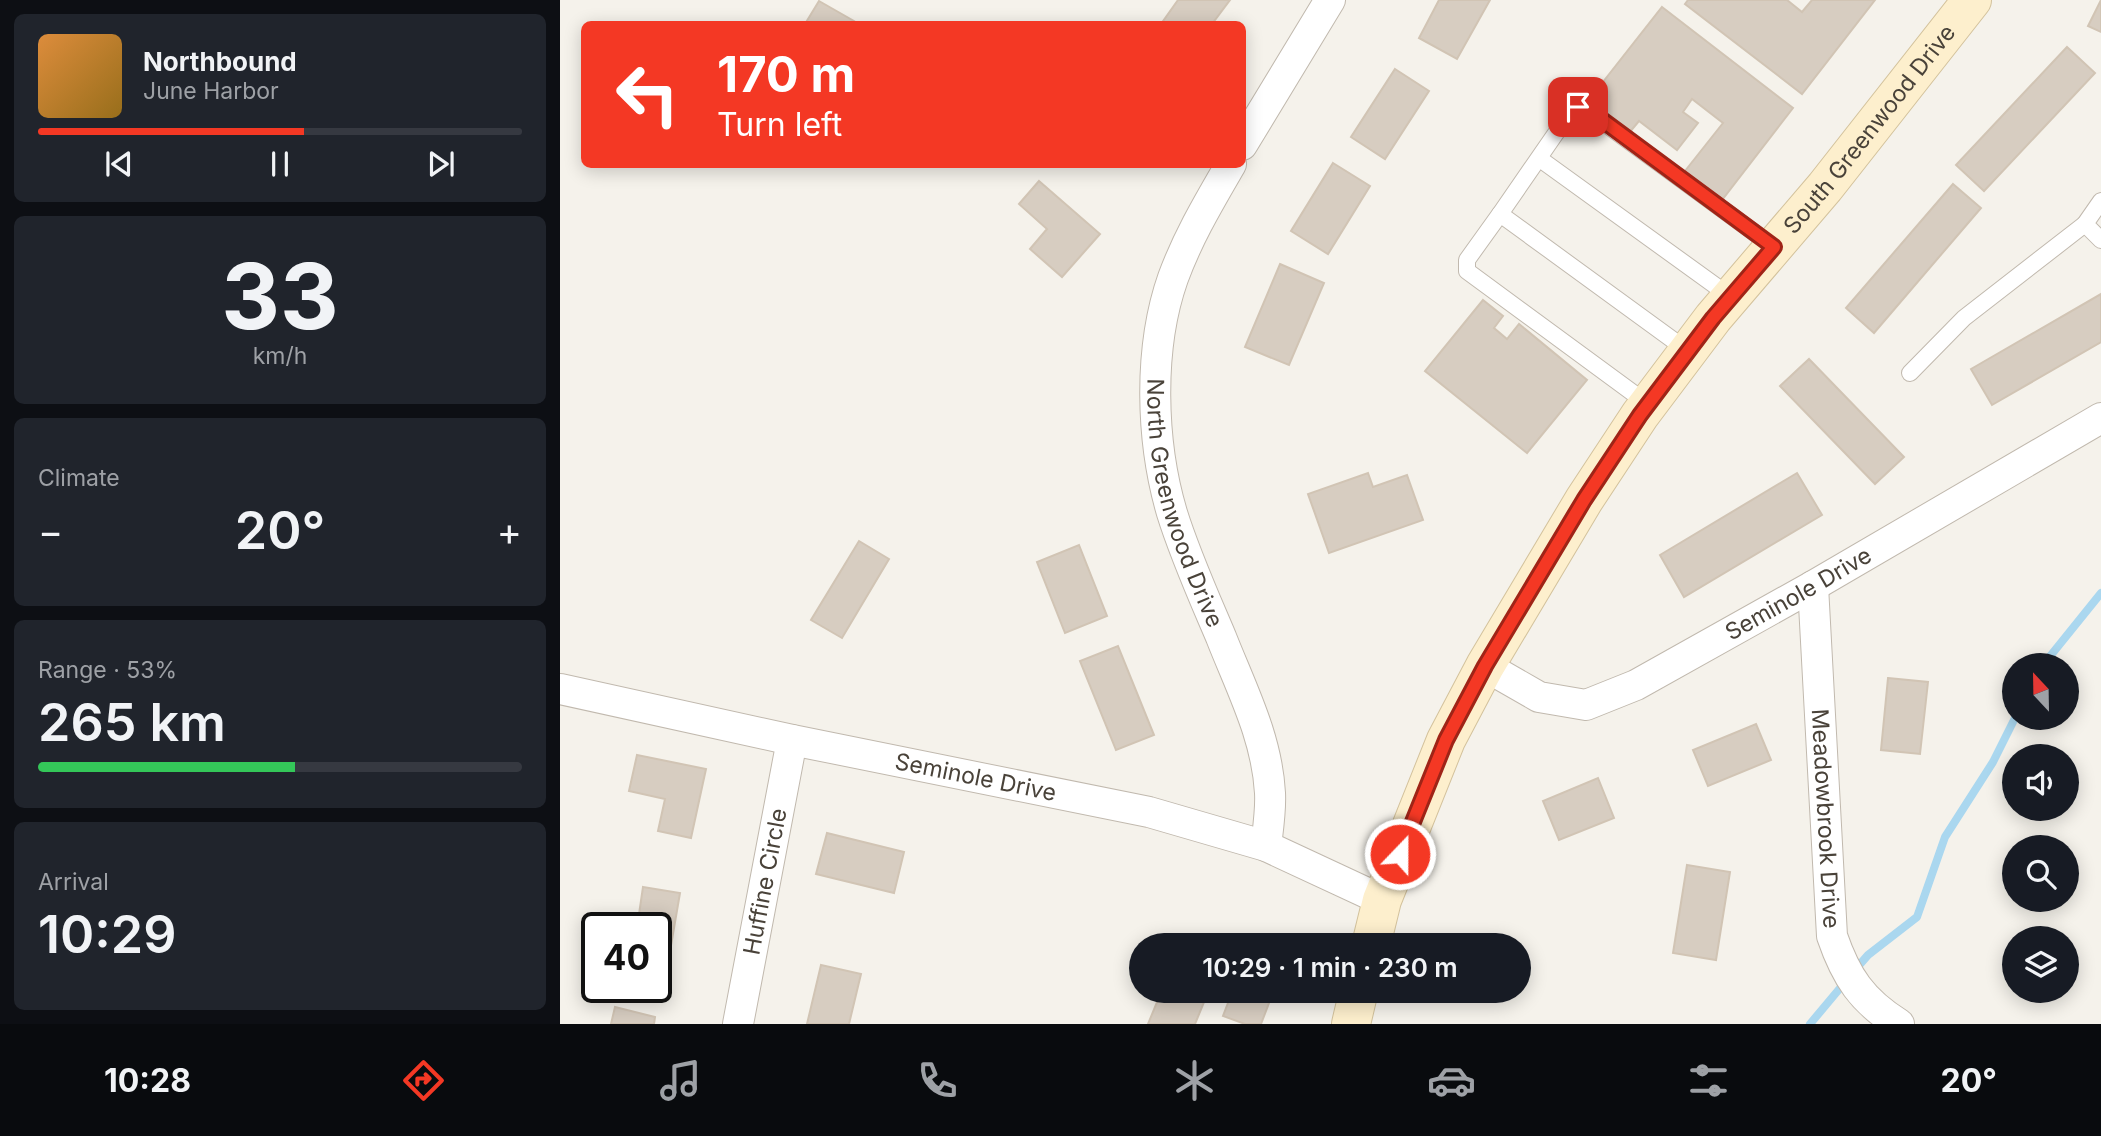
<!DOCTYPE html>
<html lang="en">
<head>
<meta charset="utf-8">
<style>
  :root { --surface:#171b24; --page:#20242c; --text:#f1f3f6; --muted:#9ea1a6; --line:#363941; --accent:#f43824 }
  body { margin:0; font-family:Inter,sans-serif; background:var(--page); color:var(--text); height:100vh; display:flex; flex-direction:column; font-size:26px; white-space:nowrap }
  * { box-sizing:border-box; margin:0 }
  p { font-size:23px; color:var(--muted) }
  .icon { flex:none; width:38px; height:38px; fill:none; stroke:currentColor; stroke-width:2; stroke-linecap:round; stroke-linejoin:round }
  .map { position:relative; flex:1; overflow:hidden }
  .drawer { display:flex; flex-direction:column; gap:14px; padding:14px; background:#0d0f14; width:560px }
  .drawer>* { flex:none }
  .hud { position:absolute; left:21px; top:21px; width:665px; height:147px; border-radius:10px; box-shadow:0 4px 18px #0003; background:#f43824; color:#fff; overflow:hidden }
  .needle { width:46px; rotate:338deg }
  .buttons { position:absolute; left:1442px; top:653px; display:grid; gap:14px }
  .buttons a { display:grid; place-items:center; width:77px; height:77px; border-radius:50%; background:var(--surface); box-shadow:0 4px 18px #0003; font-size:35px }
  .speed { position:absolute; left:21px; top:912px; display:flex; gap:14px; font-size:35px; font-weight:700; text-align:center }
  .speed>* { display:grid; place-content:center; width:91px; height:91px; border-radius:50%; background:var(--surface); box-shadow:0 4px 18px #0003; line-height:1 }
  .speed .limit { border:4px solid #111; border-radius:10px; background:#fff; color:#111 }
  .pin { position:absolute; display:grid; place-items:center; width:60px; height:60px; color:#fff; margin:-30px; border-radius:14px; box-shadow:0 4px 10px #0006 }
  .me { position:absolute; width:77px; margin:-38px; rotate:22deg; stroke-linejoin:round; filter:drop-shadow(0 0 5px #0008) }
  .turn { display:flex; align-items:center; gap:24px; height:147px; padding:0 21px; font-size:32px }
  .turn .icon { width:91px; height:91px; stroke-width:2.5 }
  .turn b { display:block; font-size:49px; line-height:60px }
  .big { font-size:52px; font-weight:600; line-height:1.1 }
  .drawer .card { flex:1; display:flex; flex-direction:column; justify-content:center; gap:10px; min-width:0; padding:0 24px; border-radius:10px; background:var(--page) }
  .drawer .dial { align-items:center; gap:0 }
  .dial b { font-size:91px; line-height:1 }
  .song { display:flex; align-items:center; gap:21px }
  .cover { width:84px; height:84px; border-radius:10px; background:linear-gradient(135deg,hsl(30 70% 55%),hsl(40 70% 35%)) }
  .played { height:7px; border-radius:4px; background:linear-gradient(90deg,var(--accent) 55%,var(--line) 55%) }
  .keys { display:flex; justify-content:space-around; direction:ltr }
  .heat { display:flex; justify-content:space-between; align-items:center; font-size:38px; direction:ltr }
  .charge { height:10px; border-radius:5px; background:linear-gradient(90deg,#34c759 53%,var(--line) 0) }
  .trip { position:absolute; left:569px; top:933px; width:402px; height:70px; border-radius:35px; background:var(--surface); box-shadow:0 4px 18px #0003; font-weight:600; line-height:70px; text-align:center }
  .tab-bar { display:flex; height:112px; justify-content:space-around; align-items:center; background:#090b0e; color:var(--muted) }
  .tab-bar .icon { width:49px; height:49px }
  .tab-bar .selected { color:var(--accent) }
  .tab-bar b { font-size:32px; color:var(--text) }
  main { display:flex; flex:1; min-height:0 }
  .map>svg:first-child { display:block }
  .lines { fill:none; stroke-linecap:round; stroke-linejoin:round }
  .stream { stroke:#aad7ef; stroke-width:8 }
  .building { fill:#d7cdc1; stroke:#d1c4b4; stroke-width:2 }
  .lane-casing { stroke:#c1b9ae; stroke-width:18 }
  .street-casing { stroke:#c1b9ae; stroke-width:32 }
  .secondary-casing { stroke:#d3c29c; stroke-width:40 }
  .lane { stroke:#fff; stroke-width:16 }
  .street { stroke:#fff; stroke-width:30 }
  .secondary { stroke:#fdefcd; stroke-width:38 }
  .route-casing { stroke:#9f2417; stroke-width:18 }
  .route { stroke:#f43824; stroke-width:12 }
  .labels { text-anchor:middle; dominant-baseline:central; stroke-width:5; stroke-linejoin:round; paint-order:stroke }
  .street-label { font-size:23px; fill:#494239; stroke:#fff }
</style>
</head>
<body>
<main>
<section class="drawer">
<div class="card">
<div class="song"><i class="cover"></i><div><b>Northbound</b><p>June Harbor</p></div></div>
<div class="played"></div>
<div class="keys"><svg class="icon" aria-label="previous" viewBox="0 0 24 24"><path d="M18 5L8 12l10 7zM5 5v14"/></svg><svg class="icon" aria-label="pause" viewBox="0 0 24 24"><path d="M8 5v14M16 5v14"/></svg><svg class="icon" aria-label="next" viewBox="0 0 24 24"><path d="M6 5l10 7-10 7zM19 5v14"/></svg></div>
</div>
<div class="card dial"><b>33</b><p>km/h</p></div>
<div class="card"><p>Climate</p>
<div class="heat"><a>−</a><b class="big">20°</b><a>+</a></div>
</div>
<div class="card"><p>Range · 53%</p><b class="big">265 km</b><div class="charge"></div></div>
<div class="card"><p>Arrival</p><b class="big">10:29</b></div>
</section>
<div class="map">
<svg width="1541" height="1024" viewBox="0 0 1541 1024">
  <rect width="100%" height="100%" fill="#f5f2eb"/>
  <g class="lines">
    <g class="stream">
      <path d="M1483,665L1541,593"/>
      <path d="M1294,971L1308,955L1357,917L1385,837L1433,762L1455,718"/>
      <path d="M1250,1024L1286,981"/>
    </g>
  </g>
  <g class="building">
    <path d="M618,0H670L652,24H601Z"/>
    <path d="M879,0H930L897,59L859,38Z"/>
    <path d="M1128,0H1227L1242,12L1252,0H1315L1242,94L1125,4Z"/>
    <path d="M1541,0V32L1528,26Z"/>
    <path d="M259,1L294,21L292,24H245Z"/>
    <path d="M1102,7L1233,108L1162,200L1125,171L1163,123L1132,99L1123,112L1138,123L1117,150L1079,121L1069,133L1028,101Z"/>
    <path d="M1507,47L1535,73L1424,191L1396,165Z"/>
    <path d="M835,69L869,91L825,159L791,137Z"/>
    <path d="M773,163L810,186L768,254L731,231Z"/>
    <path d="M479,181L540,234L502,277L470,249L487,229L459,204Z"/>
    <path d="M1393,184L1421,208L1314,333L1286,308Z"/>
    <path d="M720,264L764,283L729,365L685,347Z"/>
    <path d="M1541,294V342L1432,405L1411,369Z"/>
    <path d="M923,300L943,316L934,328L947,339L959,324L1027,380L967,453L865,371Z"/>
    <path d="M1249,359L1344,457L1315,484L1220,386Z"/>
    <path d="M808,473L813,487L847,475L863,520L769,553L748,494Z"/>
    <path d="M1237,473L1262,515L1124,597L1100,555Z"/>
    <path d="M299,541L329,559L282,638L251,620Z"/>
    <path d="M519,545L547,616L505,633L477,562Z"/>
    <path d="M558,646L594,735L556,750L520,661Z"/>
    <path d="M1328,678L1368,682L1360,754L1321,750Z"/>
    <path d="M1196,724L1211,760L1148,786L1133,750Z"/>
    <path d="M77,755L146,769L131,838L98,831L105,799L69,791Z"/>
    <path d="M1038,778L1054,818L999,840L983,801Z"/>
    <path d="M267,833L344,852L334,893L256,874Z"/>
    <path d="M1127,865L1170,872L1156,960L1113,953Z"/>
    <path d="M83,887L120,893L108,963L96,961V928H77Z"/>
    <path d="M261,965L301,974L289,1024H247Z"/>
    <path d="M602,990H649L635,1024H588Z"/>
    <path d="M673,990H714L701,1024H685L663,1016Z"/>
    <path d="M55,1007L95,1017L94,1024H51Z"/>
  </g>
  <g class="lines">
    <defs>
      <g id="lane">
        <path d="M980,159L1171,297"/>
        <path d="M1541,201L1525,224L1541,240"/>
        <path d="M940,214L1005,120L1014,109L1021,106L1214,247"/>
        <path d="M1350,373L1404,318L1525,224"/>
        <path d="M1088,404L907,271V260L940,214L1128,351"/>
      </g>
      <g id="street">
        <path d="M682,145L770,0"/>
        <path id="s1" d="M671,164C649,202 628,237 613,278C588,349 591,442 612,513C625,555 644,597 661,637C681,688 707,737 710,793C711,810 708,829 706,846"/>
        <path id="s2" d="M1253,586L1272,936C1286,977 1302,1001 1339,1024"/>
        <path id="s3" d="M925,666L979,697L1026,705L1076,685L1253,586L1541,418"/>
        <path id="s4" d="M0,689L232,740L589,812L706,846L822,900"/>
        <path id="s5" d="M178,1024L232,740"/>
      </g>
      <g id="secondary">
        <path id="s6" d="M811,945L822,900L886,740L925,666L1024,500L1080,415L1153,318L1265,187L1412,0"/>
        <path d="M791,1024L799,990"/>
      </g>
    </defs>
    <use href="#lane" class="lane-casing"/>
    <use href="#street" class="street-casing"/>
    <use href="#secondary" class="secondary-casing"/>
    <use href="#lane" class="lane"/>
    <use href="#street" class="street"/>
    <use href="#secondary" class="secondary"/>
  </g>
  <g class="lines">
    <defs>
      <path id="route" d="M840,854L886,740L925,666L1024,500L1080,415L1153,318L1214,247L1026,108L1018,107"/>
    </defs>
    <use href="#route" class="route-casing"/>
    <use href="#route" class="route"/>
  </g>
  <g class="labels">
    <g class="street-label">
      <text stroke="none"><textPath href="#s6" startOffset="964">South Greenwood Drive</textPath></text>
      <text stroke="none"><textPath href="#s1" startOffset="359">North Greenwood Drive</textPath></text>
      <text stroke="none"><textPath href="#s3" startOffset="350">Seminole Drive</textPath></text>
      <text stroke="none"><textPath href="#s4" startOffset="425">Seminole Drive</textPath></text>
      <text stroke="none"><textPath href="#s2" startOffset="233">Meadowbrook Drive</textPath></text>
      <text stroke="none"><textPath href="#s5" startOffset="145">Huffine Circle</textPath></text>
    </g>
  </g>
</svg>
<div class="buttons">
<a><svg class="needle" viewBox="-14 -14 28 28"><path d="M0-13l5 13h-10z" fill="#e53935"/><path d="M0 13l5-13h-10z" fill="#9ea1a6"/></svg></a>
<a><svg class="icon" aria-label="sound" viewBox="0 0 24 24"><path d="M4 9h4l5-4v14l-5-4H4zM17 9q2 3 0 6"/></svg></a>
<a><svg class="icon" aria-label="search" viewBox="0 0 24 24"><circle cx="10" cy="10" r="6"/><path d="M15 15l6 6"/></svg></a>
<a><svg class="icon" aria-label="layers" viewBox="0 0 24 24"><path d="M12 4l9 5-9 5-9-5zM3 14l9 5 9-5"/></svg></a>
</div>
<div class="speed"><div class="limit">40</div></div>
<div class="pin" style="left:1018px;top:107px;background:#d93025"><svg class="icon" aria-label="arrive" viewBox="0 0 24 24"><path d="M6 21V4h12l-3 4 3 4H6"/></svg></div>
<svg class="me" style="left:840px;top:854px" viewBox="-20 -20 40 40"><circle r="17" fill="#f43824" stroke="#fff" stroke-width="3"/><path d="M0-11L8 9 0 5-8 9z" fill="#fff"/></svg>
<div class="trip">10:29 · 1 min · 230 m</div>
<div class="hud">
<div class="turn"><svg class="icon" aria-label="left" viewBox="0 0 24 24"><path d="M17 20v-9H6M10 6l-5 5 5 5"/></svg><div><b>170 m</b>Turn left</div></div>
</div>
</div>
</main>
<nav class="tab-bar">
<b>10:28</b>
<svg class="icon selected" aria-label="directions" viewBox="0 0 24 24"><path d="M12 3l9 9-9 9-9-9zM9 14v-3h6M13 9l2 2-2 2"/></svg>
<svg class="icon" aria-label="music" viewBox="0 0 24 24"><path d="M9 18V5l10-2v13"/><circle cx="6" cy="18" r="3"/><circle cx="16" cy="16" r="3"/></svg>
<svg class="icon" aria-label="phone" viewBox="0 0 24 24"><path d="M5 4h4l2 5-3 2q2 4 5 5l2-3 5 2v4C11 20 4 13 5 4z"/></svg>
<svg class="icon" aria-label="climate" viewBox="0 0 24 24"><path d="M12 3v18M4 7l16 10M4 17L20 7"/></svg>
<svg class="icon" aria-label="car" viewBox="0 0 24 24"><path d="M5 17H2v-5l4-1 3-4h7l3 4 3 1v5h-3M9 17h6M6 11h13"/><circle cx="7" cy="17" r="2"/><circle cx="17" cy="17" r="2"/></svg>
<svg class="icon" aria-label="filters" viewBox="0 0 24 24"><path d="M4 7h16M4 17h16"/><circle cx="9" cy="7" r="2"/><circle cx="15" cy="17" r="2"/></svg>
<b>20°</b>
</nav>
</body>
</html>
